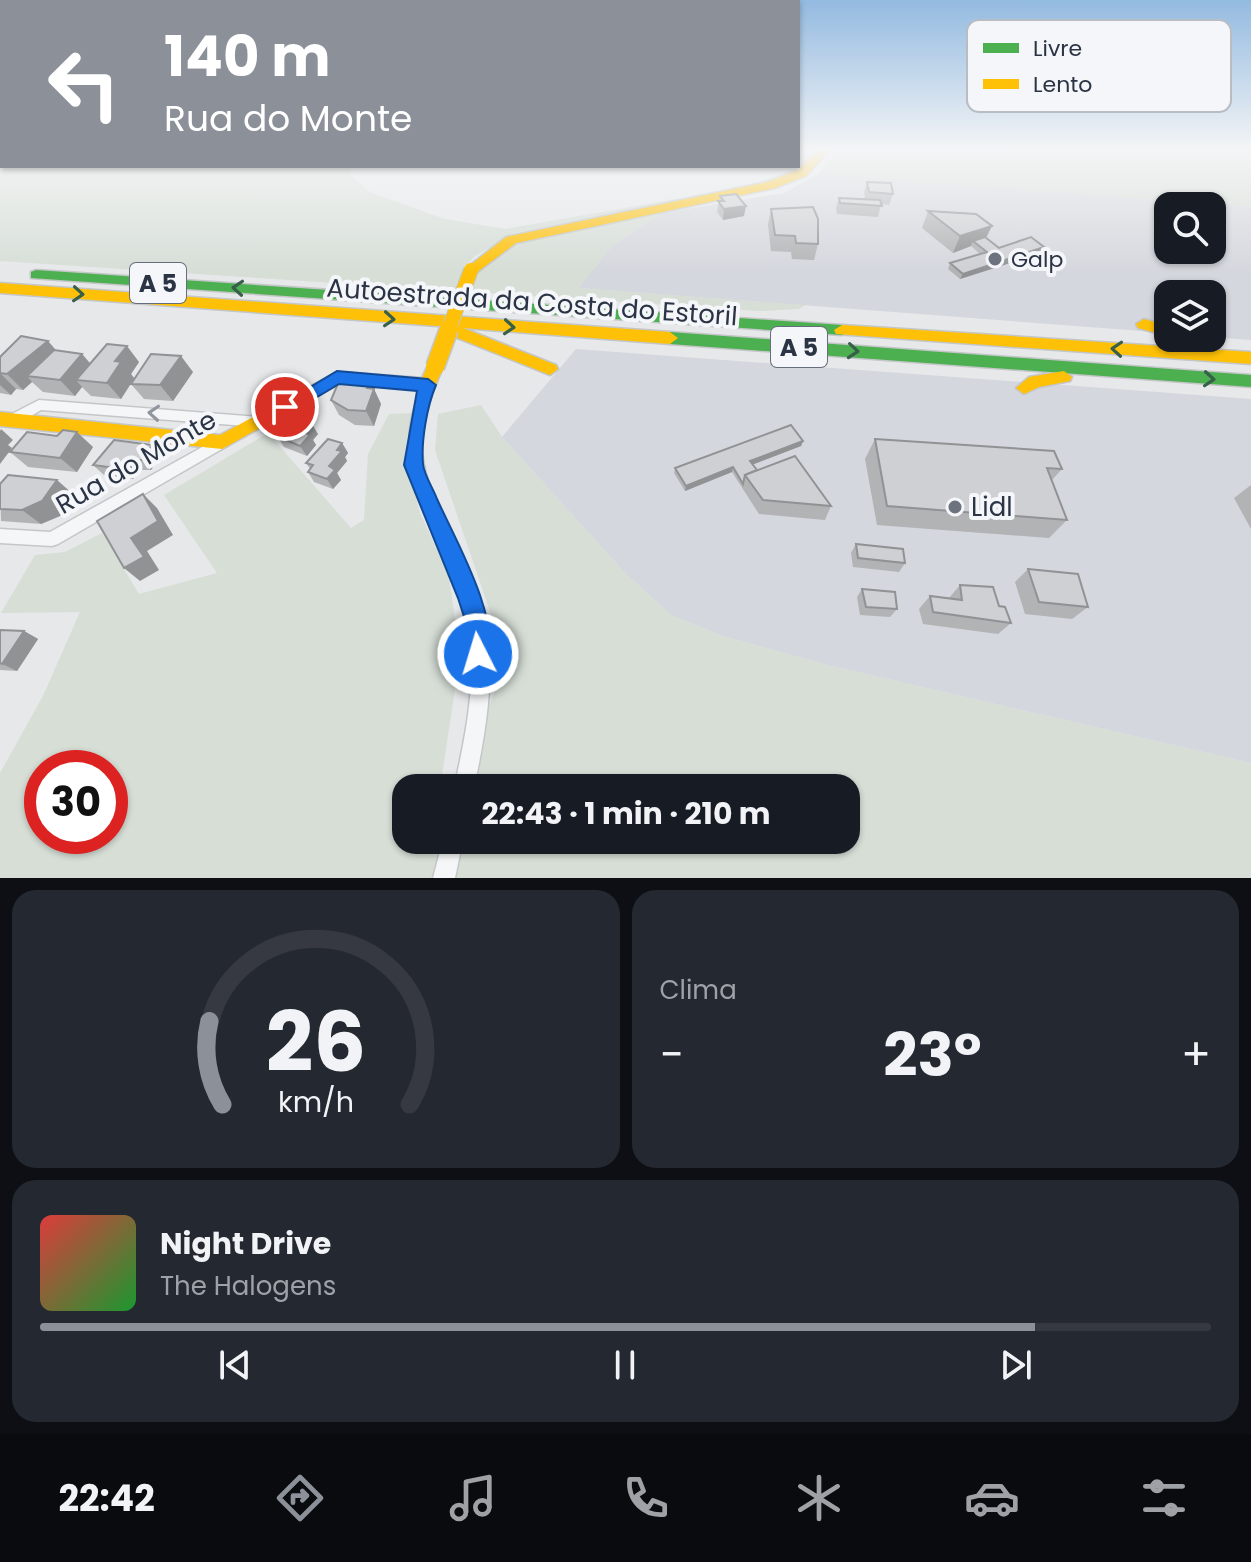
<!DOCTYPE html>
<html lang="pt">
<head>
<meta charset="utf-8">
<style>
  :root { --surface:#171b24; --page:#242831; --text:#f1f3f6; --muted:#9ea1a6; --line:#363941; --accent:#8c9099 }
  body { margin:0; font-family:Poppins,sans-serif; background:var(--page); color:var(--text); height:100vh; display:flex; flex-direction:column; font-size:30px; white-space:nowrap }
  * { box-sizing:border-box; margin:0 }
  p { font-size:26px; color:var(--muted) }
  .icon { flex:none; width:44px; height:44px; fill:none; stroke:currentColor; stroke-width:2; stroke-linecap:round; stroke-linejoin:round }
  .map { position:relative; height:878px; overflow:hidden }
  .sheet { display:flex; flex-direction:column; gap:12px; padding:12px; background:#0d0f14; flex:1 }
  .sheet>* { flex:none }
  .hud { position:absolute; left:0px; top:0px; width:800px; height:168px; box-shadow:0 2px 6px #0004; background:#8c9099; color:#fff; overflow:hidden }
  .buttons { position:absolute; left:1154px; top:192px; display:grid; gap:16px }
  .buttons a { display:grid; place-items:center; width:72px; height:72px; border-radius:16px; background:var(--surface); box-shadow:0 2px 6px #0004; font-size:40px }
  .speed { position:absolute; left:24px; top:750px; display:flex; gap:16px; font-size:40px; font-weight:700; text-align:center }
  .speed>* { display:grid; place-content:center; width:104px; height:104px; border-radius:50%; background:var(--surface); box-shadow:0 2px 6px #0004; line-height:1 }
  .speed .limit { border:12px solid #d22; background:#fff; color:#111 }
  .pin { position:absolute; display:grid; place-items:center; width:68px; height:68px; color:#fff; margin:-34px; border:4px solid #fff; border-radius:50%; box-shadow:0 2px 8px #0007 }
  .me { position:absolute; width:88px; margin:-44px; rotate:355deg; stroke-linejoin:round; filter:drop-shadow(0 0 6px #0008) }
  .turn { display:flex; align-items:center; gap:28px; height:168px; padding:0 32px; font-size:36px }
  .turn .icon { width:104px; height:104px; stroke-width:2.5 }
  .turn b { display:block; font-size:56px; line-height:68px }
  .big { font-size:60px; font-weight:700; line-height:1.1 }
  .sheet .widget { flex:1; display:flex; flex-direction:column; justify-content:center; gap:12px; min-width:0; padding:0 28px; border-radius:24px; background:var(--page) }
  .sheet .dial { align-items:center; gap:0 }
  .dial svg { height:208px; overflow:visible; fill:none; stroke:var(--line); stroke-width:7; stroke-linecap:round; text-anchor:middle }
  .dial text { fill:var(--text); stroke:none }
  .song { display:flex; align-items:center; gap:24px }
  .cover { width:96px; height:96px; border-radius:12px; background:linear-gradient(135deg,hsl(0 70% 55%),hsl(130 70% 35%)) }
  .played { height:8px; border-radius:4px; background:linear-gradient(90deg,var(--accent) 85%,var(--line) 85%) }
  .keys { display:flex; justify-content:space-around; direction:ltr }
  .heat { display:flex; justify-content:space-between; align-items:center; font-size:44px; direction:ltr }
  .sheet .tiles { flex:1; display:grid; gap:12px; grid-template-columns:1fr 1fr }
  .widget:last-child { grid-column:span 2 }
  .trip { position:absolute; left:392px; top:774px; width:468px; height:80px; border-radius:24px; background:var(--surface); box-shadow:0 2px 6px #0004; font-weight:700; line-height:80px; text-align:center }
  .dock { display:flex; height:128px; justify-content:space-around; align-items:center; background:#090b0e; color:var(--muted) }
  .dock .icon { width:56px; height:56px }
  .dock .current { color:var(--accent) }
  .dock b { font-size:36px; color:var(--text) }
  .map>svg:first-child { display:block }
  .built { fill:#d4d7dd; fill-rule:evenodd }
  .green { fill:#d6ded6; fill-rule:evenodd }
  .lines { fill:none; stroke-linecap:round; stroke-linejoin:round }
  .street-casing { stroke:#c4c6c8; stroke-width:3 }
  .fast-casing { stroke:#c4c6c8; stroke-width:3 }
  .slow-casing { stroke:#c4c6c8; stroke-width:3 }
  .street { fill:#f5f6f7; fill-rule:evenodd }
  .fast { fill:#4caf50; fill-rule:evenodd }
  .slow { fill:#ffc107; fill-rule:evenodd }
  .slow-bridge-far1-casing { stroke:#c4c6c8; stroke-width:16; stroke-linecap:butt }
  .slow-bridge-casing { stroke:#c4c6c8; stroke-width:21; stroke-linecap:butt }
  .slow-bridge-far1 { stroke:#ffc107; stroke-width:14 }
  .slow-bridge { stroke:#ffc107; stroke-width:18 }
  .wall { fill:#b1b3b5 }
  .shaded-wall { fill:#909294 }
  .building { fill:#ced0d3; stroke:#909294; stroke-width:2 }
  .oneway { stroke:#375f49 }
  .oneway2 { stroke:#90959e }
  .route { fill:#1a73e8; stroke:#114b97; stroke-width:2 }
  .poi-dot { fill:#6c737f; stroke:#f4f6f9; stroke-width:3 }
  .labels { text-anchor:middle; dominant-baseline:central; stroke-width:8; stroke-linejoin:round; paint-order:stroke }
  .far-poi-label { font-size:22px; fill:#2b3445; stroke:#f4f6f9; text-anchor:start }
  .shield { fill:#f4f6f9; stroke:#676e7b; stroke-width:2 }
  .shield-label { font-size:24px; font-weight:bold; fill:#2b3445 }
  .street-label { font-size:26px; fill:#2b3445; stroke:#f4f6f9 }
  .poi-label { font-size:26px; fill:#2b3445; stroke:#f4f6f9; text-anchor:start }
  .key { fill:#f4f6f9; stroke:#b8bcc3; stroke-width:2 }
  .key-label { font-size:22px; fill:#2b3445 }
</style>
</head>
<body>
<div class="map">
<svg width="1251" height="878" viewBox="0 0 1251 878">
  <rect width="100%" height="100%" fill="#e6e8ea"/>
  <g class="built">
    <path d="M818,174L1251,206V340L1212,337V294H1168V333L578,288L613,245L662,213L784,193ZM1168,206H1212V250H1168Z"/>
    <path d="M576,349L1251,399V763L827,665L723,636L671,615L625,573L502,437Z"/>
  </g>
  <g class="green">
    <path d="M0,149L2,166H352L350,174L369,192L445,219L505,229L738,188L802,168L778,181L515,233L475,256L463,268L479,270L517,242L662,213L613,245L579,288L805,305L799,309L760,311L0,261Z"/>
    <path d="M839,149H1251V207L818,174Z"/>
    <path d="M481,405L502,437L625,573L671,615L723,636L827,665L1251,763V878H0V773L43,696L80,612L1,613L35,555L65,552L102,533L139,594L217,573L164,495L268,433L351,528L364,520L368,454L389,414L411,413L405,453L420,513L449,576L460,657L440,788H406V840H846V788H455L500,679V641L435,450L438,414ZM42,768H110V836H42Z"/>
  </g>
  <g class="lines">
    <defs>
      <g id="street">
        <path d="M428,380L435,385C428,407 421,428 422,451C427,511 474,563 485,623C496,678 485,735 474,788H454C466,735 477,680 469,625C456,550 389,484 415,406C418,396 419,384 428,380Z"/>
        <path d="M39,400L260,417L267,422L260,427L41,410L16,425H6L4,421L6,417Z"/>
        <path d="M222,436L227,438L229,442L227,446L58,544L52,546L0,543V529L50,532Z"/>
        <path d="M443,840H463L455,878H433Z"/>
      </g>
      <g id="fast">
        <path d="M36,270L842,325L850,330L842,335L31,278V272Z"/>
        <path d="M670,332L1251,375V387L670,344L662,338Z"/>
      </g>
      <g id="slow">
        <path d="M818,149H831L806,176L775,188L516,243L476,273H466L464,270L506,237L767,182L798,170Z"/>
        <path d="M0,283L670,332L678,338L670,344L463,328L556,365L558,369L550,375L450,335L448,331L451,327L0,293Z"/>
        <path d="M1144,319L1168,326V336L1138,328L1136,324Z"/>
        <path d="M842,325L1251,352V364L836,334L834,330Z"/>
        <path d="M435,361L443,367L434,389L339,384L222,449L0,426V412L220,435L337,372L422,378L429,363Z"/>
        <path d="M1064,371L1072,377L1070,381L1039,387L1024,394L1016,388L1029,377Z"/>
      </g>
    </defs>
    <use href="#street" class="street-casing"/>
    <use href="#fast" class="fast-casing"/>
    <use href="#slow" class="slow-casing"/>
    <use href="#street" class="street"/>
    <use href="#fast" class="fast"/>
    <use href="#slow" class="slow"/>
    <defs>
      <path id="slow-bridge-far1" d="M448,331L471,270"/>
      <path id="slow-bridge" d="M435,367L449,329"/>
    </defs>
    <use href="#slow-bridge-far1" class="slow-bridge-far1-casing"/>
    <use href="#slow-bridge" class="slow-bridge-casing"/>
    <use href="#slow-bridge-far1" class="slow-bridge-far1"/>
    <use href="#slow-bridge" class="slow-bridge"/>
  </g>
  <g class="wall">
    <path d="M867,182L893,194L889,205L881,204L878,217L837,214L836,208L839,198L865,199L864,192Z"/>
    <path d="M720,196L744,216L723,220L717,212Z"/>
    <path d="M771,209L818,244L814,260L792,259L791,252L771,251L768,225Z"/>
    <path d="M928,211L986,238L999,248L1041,253L960,279L948,269L950,263L980,254L971,246L953,253L922,228Z"/>
    <path d="M56,350L82,354L90,364L139,362L131,374L134,378L193,372L173,401L144,399L131,384L121,399L91,396L82,387L75,396L43,392L32,382L23,390L16,389L11,395L0,393V357Z"/>
    <path d="M369,383L372,388L374,389L381,404L374,426L355,425L339,415L331,400Z"/>
    <path d="M277,427L318,434L313,440L316,445L307,456L284,447L277,436L281,433Z"/>
    <path d="M875,439L1062,469L1052,480L1067,520L1049,538L877,525L865,459Z"/>
    <path d="M803,441L801,446L753,464L757,470L831,506L825,520L759,514L732,472L685,491L674,473L675,468Z"/>
    <path d="M342,443L348,453L345,457L347,461L337,473L341,480L333,489L314,482L308,472L310,469L306,463Z"/>
    <path d="M93,447L77,472L28,467L10,452Z"/>
    <path d="M161,455L151,470H140L133,479L104,475L93,465Z"/>
    <path d="M0,484L74,495L60,516L41,524L1,521Z"/>
    <path d="M1251,485V529L1234,498Z"/>
    <path d="M856,544L905,563L899,572L853,567L851,553Z"/>
    <path d="M1028,569L1088,607L1072,619L1025,614L1015,582Z"/>
    <path d="M960,585L999,606L1011,623L998,634L923,624L919,609L930,596L949,598Z"/>
    <path d="M862,589L897,609L890,617L860,615L857,597Z"/>
    <path d="M0,630L24,631L38,639L17,671L0,670Z"/>
  </g>
  <g class="shaded-wall">
    <path d="M746,206L744,216L723,220L724,209Z"/>
    <path d="M992,226L984,242L973,241L971,246L953,253L960,236Z"/>
    <path d="M1044,247L1041,253L960,279L963,274Z"/>
    <path d="M48,341L62,357L27,376L32,382L23,390L7,374Z"/>
    <path d="M127,346L139,362L131,374L134,378L121,399L107,383L115,361Z"/>
    <path d="M82,354L96,370L76,380L82,387L75,396L60,380Z"/>
    <path d="M181,356L193,372L173,401L160,385Z"/>
    <path d="M0,373L16,389L11,395L0,385Z"/>
    <path d="M369,383L373,391L374,389L381,404L374,426L366,411L367,388Z"/>
    <path d="M312,424L318,434L313,440L316,445L307,456L300,446L304,432Z"/>
    <path d="M1,429L13,440L8,445L12,448L0,464V431Z"/>
    <path d="M77,432L93,447L77,472L60,458Z"/>
    <path d="M803,441L801,446L749,466L750,461Z"/>
    <path d="M342,443L348,453L345,457L347,461L337,473L341,480L333,489L327,479L329,466L337,450Z"/>
    <path d="M152,445L161,455L151,470L142,460Z"/>
    <path d="M131,460L140,470L133,479L123,469Z"/>
    <path d="M733,467L732,472L685,491L686,486Z"/>
    <path d="M57,480L74,495L60,516L41,524L22,510Z"/>
    <path d="M143,494L157,508L173,535L147,551L159,570L140,581L124,568Z"/>
    <path d="M24,631L38,639L17,671L2,664Z"/>
  </g>
  <g class="building">
    <path d="M867,182L891,183L893,194L869,192Z"/>
    <path d="M736,194L746,206L724,209L718,201H724L720,196Z"/>
    <path d="M839,198L880,200L882,206L840,203Z"/>
    <path d="M813,207L818,219V244L796,243L795,236L775,235L771,209Z"/>
    <path d="M928,211L976,214L992,226L960,236Z"/>
    <path d="M985,237L999,248L1031,237L1044,247L963,274L950,263L987,252L973,241Z"/>
    <path d="M21,336L48,341L7,374L0,373V357Z"/>
    <path d="M107,344L127,346L115,361L121,362L107,383L76,380Z"/>
    <path d="M54,350L82,354L60,380L27,376Z"/>
    <path d="M151,354L181,356L160,385L131,384Z"/>
    <path d="M339,381L369,383L367,388L374,389L366,411L348,410L331,400Z"/>
    <path d="M291,413L312,424L304,432L310,435L300,446L277,436L284,430L277,427Z"/>
    <path d="M791,425L803,441L750,461L757,470L745,475L743,484L733,467L686,486L675,468Z"/>
    <path d="M63,430L77,432L60,458L10,452L27,432L57,436Z"/>
    <path d="M328,439L342,443L337,450L342,451L329,466L335,470L327,479L308,472L313,465L306,463Z"/>
    <path d="M875,439L1054,451L1062,469L1047,468L1067,520L887,506Z"/>
    <path d="M114,440L152,445L142,460H131L123,469L93,465Z"/>
    <path d="M795,456L831,506L763,500L745,475Z"/>
    <path d="M8,475L57,480L42,501L22,510L0,509V484Z"/>
    <path d="M143,494L158,521L131,538L144,557L124,568L97,521Z"/>
    <path d="M856,544L903,549L905,563L858,558Z"/>
    <path d="M1028,569L1078,574L1088,607L1039,602Z"/>
    <path d="M960,585L993,587L999,606L1005,607L1011,623L933,612L930,596L962,600Z"/>
    <path d="M862,589L895,592L897,609L866,607Z"/>
    <path d="M0,630L24,631L2,664L0,663Z"/>
  </g>
  <defs><path id="oneway-chevron" d="M-2-3.5L2.5 0L-2 3.5" fill="none" stroke-width="1.6" stroke-linecap="round" stroke-linejoin="round" transform="scale(2)"/></defs>
  <g class="oneway">
    <use href="#oneway-chevron" transform="translate(238 288) rotate(-176)"/>
    <use href="#oneway-chevron" transform="translate(78 294) rotate(4)"/>
    <use href="#oneway-chevron" transform="translate(389 319) rotate(4)"/>
    <use href="#oneway-chevron" transform="translate(509 327) rotate(4)"/>
    <use href="#oneway-chevron" transform="translate(1117 349) rotate(-176)"/>
    <use href="#oneway-chevron" transform="translate(853 351) rotate(5)"/>
    <use href="#oneway-chevron" transform="translate(1209 379) rotate(4)"/>
  </g>
  <use class="oneway2" href="#oneway-chevron" transform="translate(154 413) rotate(-176)"/>
  <linearGradient id="sky" x2="0" y2="1"><stop stop-color="#93bae0"/><stop offset="0.55" stop-color="#f4f5f6"/><stop offset="1" stop-color="#f4f5f6" stop-opacity="0"/></linearGradient>
  <rect width="1251" height="272" fill="url(#sky)"/>
  <path class="route" d="M337,371L428,379L436,385C427,406 421,441 423,464C424,475 433,488 437,499C454,537 503,622 486,661L478,665L470,661L466,623L458,598L404,465L417,391L339,384L292,412H279L277,407Z"/>
  <g class="poi-dot">
    <circle cx="995" cy="259" r="8"/>
    <circle cx="955" cy="507" r="8"/>
  </g>
  <g class="labels">
    <g class="far-poi-label">
      <text x="1011" y="259">Galp</text>
    </g>
    <g class="shield">
      <rect x="130" y="263" width="56" height="40" rx="6"/>
      <rect x="771" y="327" width="56" height="40" rx="6"/>
    </g>
    <g class="shield-label">
      <text x="158" y="283">A 5</text>
      <text x="799" y="347">A 5</text>
    </g>
    <g class="street-label">
      <text transform="translate(532 302) rotate(4)">Autoestrada da Costa do Estoril</text>
      <text transform="translate(136 462) rotate(-30)">Rua do Monte</text>
    </g>
    <g class="poi-label">
      <text x="971" y="507">Lidl</text>
    </g>
  </g>
  <rect x="967" y="20" width="264" height="92" rx="12" class="key"/>
  <rect x="983" y="43" width="36" height="10" fill="#4caf50"/>
  <rect x="983" y="79" width="36" height="10" fill="#ffc107"/>
  <g class="key-label">
    <text x="1033" y="56">Livre</text>
    <text x="1033" y="92">Lento</text>
  </g>
</svg>
<div class="buttons">
<a><svg class="icon" aria-label="search" viewBox="0 0 24 24"><circle cx="10" cy="10" r="6"/><path d="M15 15l6 6"/></svg></a>
<a><svg class="icon" aria-label="layers" viewBox="0 0 24 24"><path d="M12 4l9 5-9 5-9-5zM3 14l9 5 9-5"/></svg></a>
</div>
<div class="speed"><div class="limit">30</div></div>
<div class="pin" style="left:285px;top:407px;background:#d93025"><svg class="icon" aria-label="arrive" viewBox="0 0 24 24"><path d="M6 21V4h12l-3 4 3 4H6"/></svg></div>
<svg class="me" style="left:478px;top:654px" viewBox="-20 -20 40 40"><circle r="17" fill="#1a73e8" stroke="#fff" stroke-width="3"/><path d="M0-11L8 9 0 5-8 9z" fill="#fff"/></svg>
<div class="trip">22:43 · 1 min · 210 m</div>
<div class="hud">
<div class="turn"><svg class="icon" aria-label="left" viewBox="0 0 24 24"><path d="M17 20v-9H6M10 6l-5 5 5 5"/></svg><div><b>140 m</b>Rua do Monte</div></div>
</div>
</div>
<section class="sheet">
<div class="tiles">
<div class="widget dial"><svg viewBox="0 0 100 80">
<path d="M14 69A42 42 0 1 1 86 69"/>
<path d="M14 69A42 42 0 0 1 9 37" stroke="#8c9099"/>
<text x="50" y="56" font-size="32" font-weight="700">26</text>
<text x="50" y="72" font-size="11">km/h</text>
</svg></div>
<div class="widget"><p>Clima</p>
<div class="heat"><a>−</a><b class="big">23°</b><a>+</a></div>
</div>
<div class="widget">
<div class="song"><i class="cover"></i><div><b>Night Drive</b><p>The Halogens</p></div></div>
<div class="played"></div>
<div class="keys"><svg class="icon" aria-label="previous" viewBox="0 0 24 24"><path d="M18 5L8 12l10 7zM5 5v14"/></svg><svg class="icon" aria-label="pause" viewBox="0 0 24 24"><path d="M8 5v14M16 5v14"/></svg><svg class="icon" aria-label="next" viewBox="0 0 24 24"><path d="M6 5l10 7-10 7zM19 5v14"/></svg></div>
</div>
</div>
</section>
<nav class="dock">
<b>22:42</b>
<svg class="icon current" aria-label="directions" viewBox="0 0 24 24"><path d="M12 3l9 9-9 9-9-9zM9 14v-3h6M13 9l2 2-2 2"/></svg>
<svg class="icon" aria-label="music" viewBox="0 0 24 24"><path d="M9 18V5l10-2v13"/><circle cx="6" cy="18" r="3"/><circle cx="16" cy="16" r="3"/></svg>
<svg class="icon" aria-label="phone" viewBox="0 0 24 24"><path d="M5 4h4l2 5-3 2q2 4 5 5l2-3 5 2v4C11 20 4 13 5 4z"/></svg>
<svg class="icon" aria-label="climate" viewBox="0 0 24 24"><path d="M12 3v18M4 7l16 10M4 17L20 7"/></svg>
<svg class="icon" aria-label="car" viewBox="0 0 24 24"><path d="M5 17H2v-5l4-1 3-4h7l3 4 3 1v5h-3M9 17h6M6 11h13"/><circle cx="7" cy="17" r="2"/><circle cx="17" cy="17" r="2"/></svg>
<svg class="icon" aria-label="filters" viewBox="0 0 24 24"><path d="M4 7h16M4 17h16"/><circle cx="9" cy="7" r="2"/><circle cx="15" cy="17" r="2"/></svg>
</nav>
</body>
</html>
